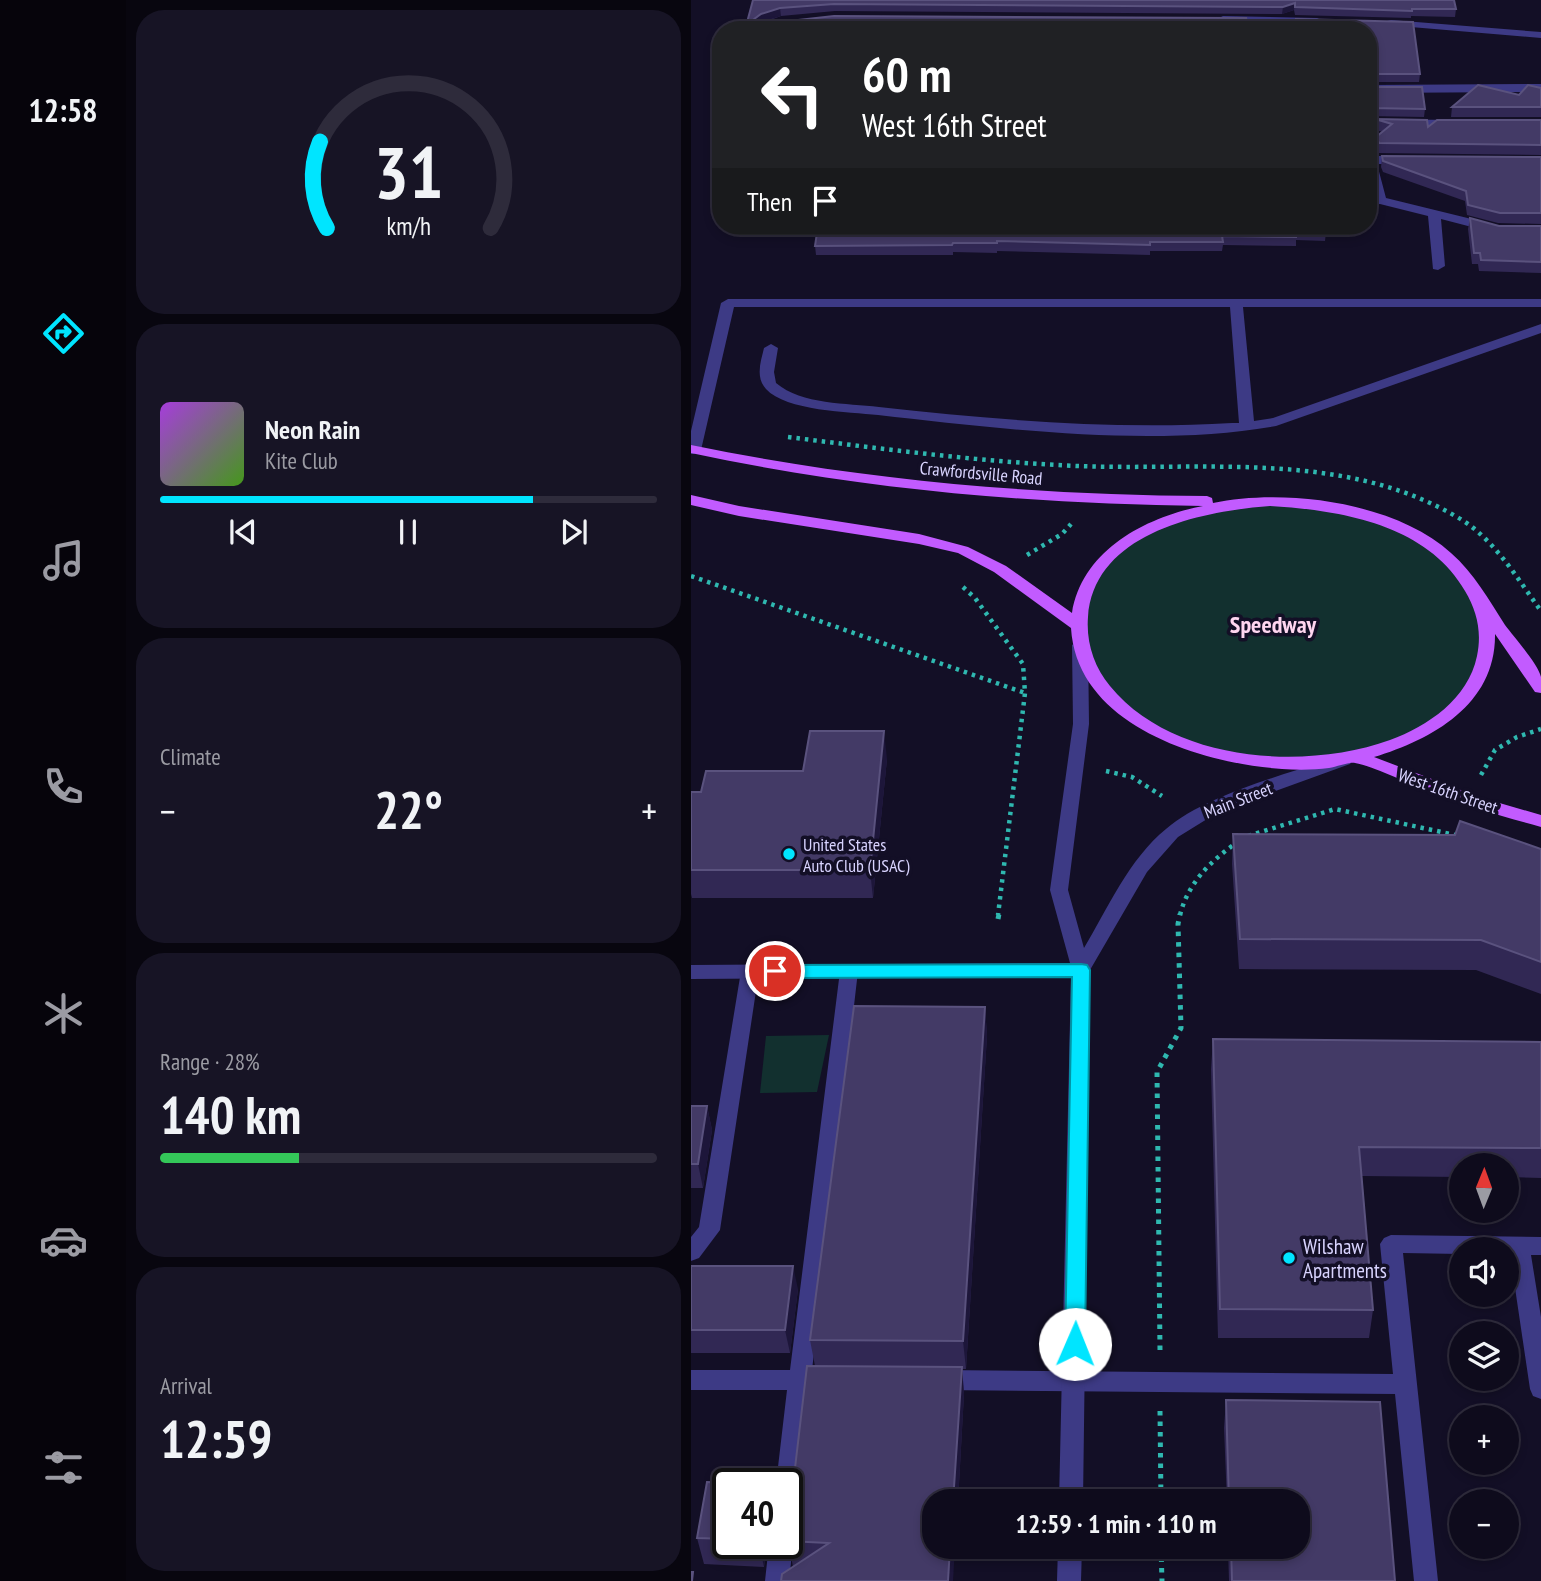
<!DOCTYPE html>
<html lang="en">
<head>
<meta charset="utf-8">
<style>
  :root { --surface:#0e0b1c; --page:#171425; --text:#f1f3f6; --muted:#9b9ba3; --line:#2e2b3b; --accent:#00e5ff }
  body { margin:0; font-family:"PT Sans Narrow",sans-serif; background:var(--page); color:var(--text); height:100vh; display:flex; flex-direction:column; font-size:26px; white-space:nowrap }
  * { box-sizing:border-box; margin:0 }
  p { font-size:23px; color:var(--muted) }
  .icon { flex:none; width:38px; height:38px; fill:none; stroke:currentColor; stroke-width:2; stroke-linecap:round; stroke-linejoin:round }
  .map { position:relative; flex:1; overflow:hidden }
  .side { display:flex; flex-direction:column; gap:10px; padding:10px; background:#08060f; width:565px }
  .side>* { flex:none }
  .banner { position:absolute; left:21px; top:21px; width:665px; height:214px; border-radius:28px; box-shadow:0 4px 10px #0003,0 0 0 2px var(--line); background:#202124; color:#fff; overflow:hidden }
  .needle { width:46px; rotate:1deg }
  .controls { position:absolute; left:758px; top:1153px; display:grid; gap:14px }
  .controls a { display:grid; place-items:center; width:70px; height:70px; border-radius:50%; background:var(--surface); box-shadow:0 4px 10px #0003,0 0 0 2px var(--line); font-size:35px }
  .speed { position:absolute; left:21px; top:1468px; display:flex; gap:14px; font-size:35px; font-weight:700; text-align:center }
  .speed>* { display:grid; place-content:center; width:91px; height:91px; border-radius:50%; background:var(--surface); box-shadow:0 4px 10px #0003,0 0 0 2px var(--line); line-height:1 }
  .speed .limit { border:4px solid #111; border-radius:10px; background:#fff; color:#111 }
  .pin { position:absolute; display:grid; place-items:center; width:60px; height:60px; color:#fff; margin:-30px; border:4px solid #fff; border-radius:50%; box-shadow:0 2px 7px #0007 }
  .me { position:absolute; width:77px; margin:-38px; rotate:1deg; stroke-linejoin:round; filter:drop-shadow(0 0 5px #0008) }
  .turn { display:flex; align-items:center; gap:24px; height:147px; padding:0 35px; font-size:32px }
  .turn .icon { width:91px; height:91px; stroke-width:2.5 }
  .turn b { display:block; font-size:49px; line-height:60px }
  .then { display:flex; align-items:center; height:66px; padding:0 35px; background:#0003; gap:14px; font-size:26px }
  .big { font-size:52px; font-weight:600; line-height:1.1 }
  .side .tile { flex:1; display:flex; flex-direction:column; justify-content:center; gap:10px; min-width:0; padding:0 24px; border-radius:28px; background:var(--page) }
  .side .dial { align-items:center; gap:0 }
  .dial svg { height:182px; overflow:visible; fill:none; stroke:var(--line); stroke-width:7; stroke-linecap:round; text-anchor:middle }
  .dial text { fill:var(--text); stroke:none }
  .song { display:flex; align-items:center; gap:21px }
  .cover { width:84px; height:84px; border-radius:10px; background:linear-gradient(135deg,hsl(280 70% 55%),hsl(100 70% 35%)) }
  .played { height:7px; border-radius:4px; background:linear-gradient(90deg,var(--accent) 75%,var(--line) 75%) }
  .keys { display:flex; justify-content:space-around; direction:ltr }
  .heat { display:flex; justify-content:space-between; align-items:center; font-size:38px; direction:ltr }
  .charge { height:10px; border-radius:5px; background:linear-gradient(90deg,#34c759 28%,var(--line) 0) }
  .trip { position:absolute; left:231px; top:1489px; width:388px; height:70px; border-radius:28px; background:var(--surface); box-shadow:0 4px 10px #0003,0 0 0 2px var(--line); font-weight:600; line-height:70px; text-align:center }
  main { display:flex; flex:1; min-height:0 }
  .dock { display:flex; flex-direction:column; width:126px; justify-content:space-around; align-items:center; background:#06040b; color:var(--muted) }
  .dock .icon { width:49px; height:49px }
  .dock .active { color:var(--accent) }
  .dock b { font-size:32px; color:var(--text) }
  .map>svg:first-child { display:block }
  .green { fill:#12302f }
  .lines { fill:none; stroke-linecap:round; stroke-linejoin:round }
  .path-far1 { stroke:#2fb8b0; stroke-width:4.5; stroke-dasharray:3.5 5; stroke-linecap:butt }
  .path { stroke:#2fb8b0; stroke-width:5; stroke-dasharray:4.5 6; stroke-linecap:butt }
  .service { fill:#3d3a85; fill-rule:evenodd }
  .tertiary { fill:#3d3a85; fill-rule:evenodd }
  .primary { fill:#c25bff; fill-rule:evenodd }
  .wall { fill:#312854 }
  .shaded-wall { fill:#1d163a }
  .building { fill:#433a66; stroke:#5a527e; stroke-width:2 }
  .route { fill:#00e5ff; stroke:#0095a6; stroke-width:2 }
  .poi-dot { fill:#00e5ff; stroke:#130f26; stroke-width:2.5 }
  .labels { text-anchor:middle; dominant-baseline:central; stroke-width:7; stroke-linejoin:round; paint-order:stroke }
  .street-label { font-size:18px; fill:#d9d4ff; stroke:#130f26 }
  .poi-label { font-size:18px; fill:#d9d4ff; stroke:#130f26; text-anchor:start }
  .near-poi-label { font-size:21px; fill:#d9d4ff; stroke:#130f26; text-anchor:start }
  .district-label { font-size:24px; font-weight:bold; fill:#ffd6f0; stroke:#130f26 }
</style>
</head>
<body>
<main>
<nav class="dock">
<b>12:58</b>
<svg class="icon active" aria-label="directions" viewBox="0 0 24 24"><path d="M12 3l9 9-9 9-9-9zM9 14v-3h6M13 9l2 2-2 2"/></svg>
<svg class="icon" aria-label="music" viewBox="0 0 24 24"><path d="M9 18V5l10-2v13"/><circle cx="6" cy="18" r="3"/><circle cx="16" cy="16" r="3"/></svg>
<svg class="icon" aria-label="phone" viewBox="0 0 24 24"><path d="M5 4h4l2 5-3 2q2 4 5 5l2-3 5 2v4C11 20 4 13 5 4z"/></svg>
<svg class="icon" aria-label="climate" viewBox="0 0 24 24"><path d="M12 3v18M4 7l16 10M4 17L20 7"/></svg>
<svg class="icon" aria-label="car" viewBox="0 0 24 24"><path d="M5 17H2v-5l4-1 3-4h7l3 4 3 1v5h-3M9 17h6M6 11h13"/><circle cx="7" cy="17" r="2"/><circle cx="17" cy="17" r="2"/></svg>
<svg class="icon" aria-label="filters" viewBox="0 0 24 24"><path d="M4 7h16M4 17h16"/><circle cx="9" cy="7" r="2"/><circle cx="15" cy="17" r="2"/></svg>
</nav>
<section class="side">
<div class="tile dial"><svg viewBox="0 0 100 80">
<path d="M14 69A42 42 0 1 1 86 69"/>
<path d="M14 69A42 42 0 0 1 11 31" stroke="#00e5ff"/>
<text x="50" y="56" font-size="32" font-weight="700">31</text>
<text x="50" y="72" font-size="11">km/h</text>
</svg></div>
<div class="tile">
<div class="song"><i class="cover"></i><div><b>Neon Rain</b><p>Kite Club</p></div></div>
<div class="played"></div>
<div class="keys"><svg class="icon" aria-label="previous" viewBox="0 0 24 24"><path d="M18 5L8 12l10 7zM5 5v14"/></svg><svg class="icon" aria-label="pause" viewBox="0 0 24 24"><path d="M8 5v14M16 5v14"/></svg><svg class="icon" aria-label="next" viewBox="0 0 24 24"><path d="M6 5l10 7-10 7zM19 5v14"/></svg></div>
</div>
<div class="tile"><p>Climate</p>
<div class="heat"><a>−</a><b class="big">22°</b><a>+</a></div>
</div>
<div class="tile"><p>Range · 28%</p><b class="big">140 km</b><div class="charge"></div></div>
<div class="tile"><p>Arrival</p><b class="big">12:59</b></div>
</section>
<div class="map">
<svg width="850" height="1581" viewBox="0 0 850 1581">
  <rect width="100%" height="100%" fill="#130f26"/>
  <g class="green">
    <path d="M607,502L710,529L767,570L797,642L760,713L665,757L553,760L470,733L411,687L387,625L391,600L423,553L503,511Z"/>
    <path d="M138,1035L126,1092L69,1093L75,1036Z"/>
  </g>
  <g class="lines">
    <g class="path-far1">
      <path d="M97,437C193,449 290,462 387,466C513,471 652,450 766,517C802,537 826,578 850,611"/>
      <path d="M336,555L371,534L380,524"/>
      <path d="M0,576L334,693"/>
      <path d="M272,587L284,598L332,664L334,693L307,915"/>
      <path d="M415,771L441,777L471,796"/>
      <path d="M790,775L804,750L826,737L850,729"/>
      <path d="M557,836L644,809L769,836"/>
      <path d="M489,915C497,883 520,860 547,842"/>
    </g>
    <g class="path">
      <path d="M307,919L308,914"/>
      <path d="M469,1350L466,1072L490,1028L487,924L489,914"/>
      <path d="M469,1411L470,1502"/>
      <path d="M470,1547L471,1581"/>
    </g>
    <g class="service">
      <path d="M532,16L626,18L632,21L626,24L528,21L526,19Z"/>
      <path d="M700,20L850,32V38L696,25V21Z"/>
      <path d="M850,84V92L677,93V85Z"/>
      <path d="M677,119L765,120L771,124L765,128L677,127Z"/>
      <path d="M677,146L681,147L685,156H712L718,160L712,164H686L695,198L805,225L806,228L800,232L750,219L754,266L747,270L742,269L737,216L689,204L677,205V197H682L677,177Z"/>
      <path d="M37,299H850V307H552L563,421L582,418L850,324V333L585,426C462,448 312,429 187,415C158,412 95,411 75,389C64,377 70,361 73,348L80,344L87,348L83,372L85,383C111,405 156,403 188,407C306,420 423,430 541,423H548L539,307H43L10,450L3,454H0V431L30,303Z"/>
      <path d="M59,964L66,966L68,971L29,1230L8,1258L0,1261V1237L8,1227L50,971L52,966Z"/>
      <path d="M158,964L165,966L167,971L121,1370L144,1373L147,1380L144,1387L119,1390L108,1487L104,1495L96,1498V1484H85L96,1390H0V1370H99L149,971L151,966Z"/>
      <path d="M700,1235L850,1237V1255H840L850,1317V1399L842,1396L839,1389L819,1254H816V1250H770V1254L712,1253L747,1581H723L704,1394L248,1390L240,1387L237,1380L240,1373L248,1370L702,1374L689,1244L693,1238Z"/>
      <path d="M96,1535L102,1544L98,1581H74L78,1544H96Z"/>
    </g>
    <g class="tertiary">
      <path d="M389,640L397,645L398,724L377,890L393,948C417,908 438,859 475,829C516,794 595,775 647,756H659L662,760L659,764L529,811L487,837L456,872L399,970L392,1502H368L380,977L0,979V965L379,963L359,890L382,724L381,645Z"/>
      <path d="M367,1547H391L390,1581H366Z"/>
    </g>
    <path class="primary" d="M0,445C171,480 342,495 516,496L521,498L522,503C594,488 704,502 760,553C783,573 798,600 814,625C823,637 847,664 850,677C850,682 850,688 850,693L844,692L804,634C805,704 742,739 683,757L788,797L850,815V827C810,816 772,805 734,790C716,783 682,766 664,763C657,762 646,767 638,768C623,770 606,770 591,769C510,763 386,726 380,628L303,572L267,553L228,544L48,516L0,505V495L48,506L228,534L277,547L315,566L381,613C391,550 455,517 512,506C339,504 169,489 0,453ZM579,506C648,510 736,524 774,591C786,611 791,632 786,656C777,699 737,726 699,740C613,771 481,762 419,686C403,667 395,642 397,617C403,532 512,511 579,506Z"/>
  </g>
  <g class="wall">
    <path d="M62,0H763L765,9L764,17L720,16V18L604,15L603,10L591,14L144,11L90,16L68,24L556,18V26L54,30Z"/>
    <path d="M605,19L722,22L729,74L728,82H677V30H605Z"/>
    <path d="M677,87L734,109L733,117L677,116Z"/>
    <path d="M850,88V117H760L761,107L828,95Z"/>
    <path d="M684,119L737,127L850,120V155L687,153L684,147L685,137L692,132L684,130Z"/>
    <path d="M691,156L850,157V224L807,223L776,215L774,201L692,172L690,167Z"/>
    <path d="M779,218L808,226H850V273L788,271L787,264H781L777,229Z"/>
    <path d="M187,226L635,232L634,241L605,240V246L532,245L531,251H459V255L306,251V253L262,252V255H125L124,246Z"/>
    <path d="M196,759L182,898H1L0,894V792H10L112,771Z"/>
    <path d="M542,834L850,849V994L785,970L548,969L541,864Z"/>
    <path d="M294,1007L296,1036L275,1369H271L273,1394L267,1502H243L102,1567L97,1541L96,1485H102L124,1366L119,1340Z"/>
    <path d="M522,1039L850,1042V1178L816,1177V1166H770V1177L671,1176L682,1310L678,1338H527L520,1069Z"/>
    <path d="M0,1106H16L21,1130L12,1188H0Z"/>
    <path d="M0,1266L107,1289L99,1353H0Z"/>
    <path d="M535,1400L704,1581H538L537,1547H607V1502H536L533,1428Z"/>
    <path d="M37,1484V1544H76L73,1567L13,1564L6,1538Z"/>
  </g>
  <g class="shaded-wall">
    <path d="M604,3L603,10L591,14L592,7Z"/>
    <path d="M89,8L90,16L70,22L60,30L59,22L70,14Z"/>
    <path d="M556,18V26L544,30H520Z"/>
    <path d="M193,731L196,759L182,898L179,870Z"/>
    <path d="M294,1007L296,1036L275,1369L272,1341Z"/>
    <path d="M16,1106L21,1130L12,1188L7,1164Z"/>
    <path d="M102,1266L107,1289L99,1353L94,1330Z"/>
    <path d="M271,1367L273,1394L267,1502H262Z"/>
    <path d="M68,1544H76L73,1567Z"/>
    <path d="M259,1547H264L262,1581H257Z"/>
  </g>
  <g class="building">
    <path d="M62,0H763L765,9H721V11L604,7V3L592,7L143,4L89,8L70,14L59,22L62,25L143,16L556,18L520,30H54Z"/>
    <path d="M605,19L722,22L729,74H678L677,76V30H606Z"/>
    <path d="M787,85L828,95L837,85L850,88V107H761Z"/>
    <path d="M677,87H731L734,109L678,108L677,110Z"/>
    <path d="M684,119L736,120L737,127L746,120H850V145L688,143L685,137L701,124Z"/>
    <path d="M691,156L850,157V213H809L777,205L775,191L692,161Z"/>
    <path d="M779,218L808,226H850V262L790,260L789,253H783Z"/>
    <path d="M127,226H634L635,232L605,231V237L531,236L532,242H459V245L306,241V243H262L261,245L124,246Z"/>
    <path d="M119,731H193L179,870H0V792H10L15,771H112Z"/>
    <path d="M769,821L850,849V962L790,940L549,939L542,834L764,835Z"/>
    <path d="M163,1006L294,1007L272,1341L119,1340Z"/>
    <path d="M522,1039L850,1042V1148L668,1147L682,1310L529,1309Z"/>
    <path d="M0,1106H16L7,1164H0Z"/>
    <path d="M0,1266H102L94,1330H0Z"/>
    <path d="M116,1366L271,1367L262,1502H243V1547H259L257,1581H90L91,1574L138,1543L97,1541L99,1518L96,1514V1485H102Z"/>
    <path d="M535,1400L689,1402L704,1581H541L540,1547H607V1502H538Z"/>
    <path d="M16,1482L75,1484H37V1539L6,1538Z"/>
    <path d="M0,1572H2L1,1581H0Z"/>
  </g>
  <path class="route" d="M390,964L396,965L399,970L394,1344L391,1350L384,1352L377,1350L374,1344L381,977L84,978L78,976L76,971L78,967L84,965Z"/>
  <g class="poi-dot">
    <circle cx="98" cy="854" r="7"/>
    <circle cx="598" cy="1258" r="7"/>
  </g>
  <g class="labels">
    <g class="street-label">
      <text transform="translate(290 473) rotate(5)">Crawfordsville Road</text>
      <text transform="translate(757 791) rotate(19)">West 16th Street</text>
      <text transform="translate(547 800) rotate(-21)">Main Street</text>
    </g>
    <g class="poi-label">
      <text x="112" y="844">United States<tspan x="112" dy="21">Auto Club (USAC)</tspan></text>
    </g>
    <g class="near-poi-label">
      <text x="612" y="1246">Wilshaw<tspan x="612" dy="24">Apartments</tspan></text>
    </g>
    <g class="district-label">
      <text x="582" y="624">Speedway</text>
    </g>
  </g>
</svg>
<div class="controls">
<a><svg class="needle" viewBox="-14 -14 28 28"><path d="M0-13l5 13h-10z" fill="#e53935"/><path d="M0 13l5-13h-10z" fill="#9b9ba3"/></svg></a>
<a><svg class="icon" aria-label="sound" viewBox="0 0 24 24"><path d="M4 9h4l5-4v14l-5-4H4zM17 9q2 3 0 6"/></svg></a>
<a><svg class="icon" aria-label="layers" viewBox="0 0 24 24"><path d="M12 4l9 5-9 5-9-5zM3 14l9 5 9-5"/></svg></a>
<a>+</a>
<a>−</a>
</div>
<div class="speed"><div class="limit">40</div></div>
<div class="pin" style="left:84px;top:971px;background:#d93025"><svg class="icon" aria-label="arrive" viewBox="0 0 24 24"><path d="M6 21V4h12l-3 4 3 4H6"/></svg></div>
<svg class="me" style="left:384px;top:1344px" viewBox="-20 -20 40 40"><circle r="19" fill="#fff"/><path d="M0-13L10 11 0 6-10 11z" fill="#00e5ff"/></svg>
<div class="trip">12:59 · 1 min · 110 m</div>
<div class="banner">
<div class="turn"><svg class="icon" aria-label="left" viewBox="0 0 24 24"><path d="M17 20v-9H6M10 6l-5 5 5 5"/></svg><div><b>60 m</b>West 16th Street</div></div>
<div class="then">Then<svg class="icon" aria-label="arrive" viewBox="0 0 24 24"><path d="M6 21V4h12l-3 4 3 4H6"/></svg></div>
</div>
</div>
</main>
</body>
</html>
